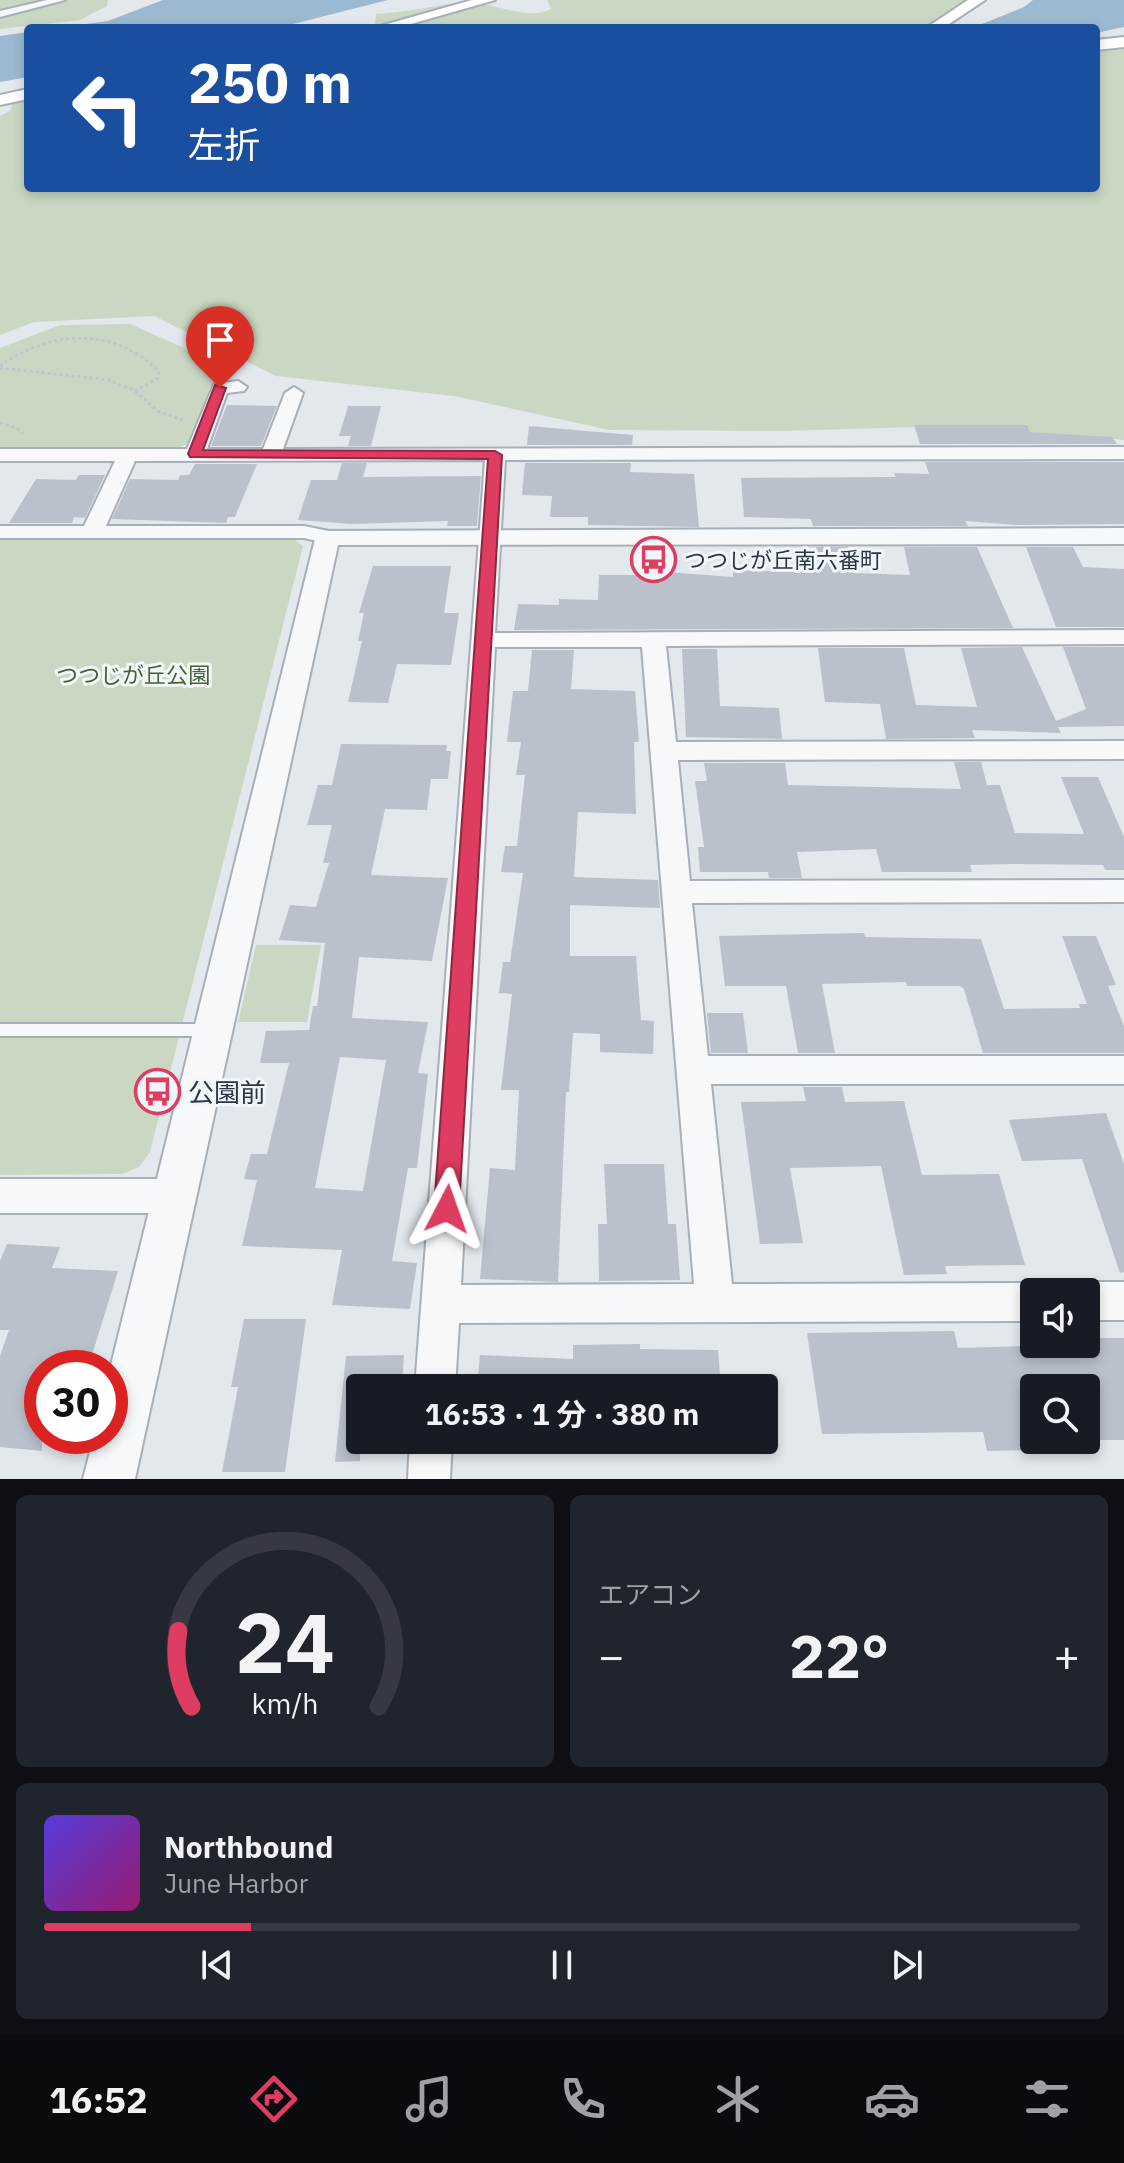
<!DOCTYPE html>
<html lang="ja">
<head>
<meta charset="utf-8">
<style>
  :root { --surface:#171b24; --page:#20242c; --text:#f1f3f6; --muted:#9ea1a6; --line:#363941; --accent:#de3c61 }
  body { margin:0; font-family:"IBM Plex Sans","Noto Sans JP",sans-serif; background:var(--page); color:var(--text); height:100vh; display:flex; flex-direction:column; font-size:30px; white-space:nowrap }
  * { box-sizing:border-box; margin:0 }
  p { font-size:26px; color:var(--muted) }
  .icon { flex:none; width:44px; height:44px; fill:none; stroke:currentColor; stroke-width:2; stroke-linecap:round; stroke-linejoin:round }
  .map { position:relative; height:1479px; overflow:hidden }
  .drawer { display:flex; flex-direction:column; gap:16px; padding:16px; background:#0d0f14; flex:1 }
  .drawer>* { flex:none }
  .top-card { position:absolute; left:24px; top:24px; width:1076px; height:168px; border-radius:8px; box-shadow:0 4px 12px #0003; background:#1a4fa0; color:#fff; overflow:hidden }
  .buttons { position:absolute; left:1020px; top:1278px; display:grid; gap:16px }
  .buttons a { display:grid; place-items:center; width:80px; height:80px; border-radius:8px; background:var(--surface); box-shadow:0 4px 12px #0003; font-size:40px }
  .speed { position:absolute; left:24px; top:1350px; display:flex; gap:16px; font-size:40px; font-weight:700; text-align:center }
  .speed>* { display:grid; place-content:center; width:104px; height:104px; border-radius:50%; background:var(--surface); box-shadow:0 4px 12px #0003; line-height:1 }
  .speed .limit { border:12px solid #d22; background:#fff; color:#111 }
  .pin { position:absolute; display:grid; place-items:center; width:68px; height:68px; color:#fff; margin:-82px -34px; border-radius:50% 50% 50% 0; rotate:-45deg; box-shadow:0 0 8px #0007 }
  .pin .icon { rotate:45deg }
  .me { position:absolute; width:88px; margin:-44px; rotate:4deg; stroke-linejoin:round; filter:drop-shadow(0 0 6px #0008) }
  .turn { display:flex; align-items:center; gap:28px; height:168px; padding:0 32px; font-size:36px }
  .turn .icon { width:104px; height:104px; stroke-width:2.5 }
  .turn b { display:block; font-size:56px; line-height:68px }
  .big { font-size:60px; font-weight:700; line-height:1.1 }
  .drawer .tile { flex:1; display:flex; flex-direction:column; justify-content:center; gap:12px; min-width:0; padding:0 28px; border-radius:12px; background:var(--page) }
  .drawer .dial { align-items:center; gap:0 }
  .dial svg { height:208px; overflow:visible; fill:none; stroke:var(--line); stroke-width:7; stroke-linecap:round; text-anchor:middle }
  .dial text { fill:var(--text); stroke:none }
  .song { display:flex; align-items:center; gap:24px }
  .cover { width:96px; height:96px; border-radius:12px; background:linear-gradient(135deg,hsl(250 70% 55%),hsl(320 70% 35%)) }
  .played { height:8px; border-radius:4px; background:linear-gradient(90deg,var(--accent) 20%,var(--line) 20%) }
  .keys { display:flex; justify-content:space-around; direction:ltr }
  .heat { display:flex; justify-content:space-between; align-items:center; font-size:44px; direction:ltr }
  .drawer .tiles { flex:1; display:grid; gap:16px; grid-template-columns:1fr 1fr }
  .tile:last-child { grid-column:span 2 }
  .trip { position:absolute; left:346px; top:1374px; width:432px; height:80px; border-radius:8px; background:var(--surface); box-shadow:0 4px 12px #0003; font-weight:700; line-height:80px; text-align:center }
  .dock { display:flex; height:128px; justify-content:space-around; align-items:center; background:#090b0e; color:var(--muted) }
  .dock .icon { width:56px; height:56px }
  .dock .current { color:var(--accent) }
  .dock b { font-size:36px; color:var(--text) }
  .map>svg:first-child { display:block }
  .green { fill:#cad8c3 }
  .water { fill:#9bb9d0 }
  .building { fill:#bac1cb; fill-rule:evenodd }
  .lines { fill:none; stroke-linecap:round; stroke-linejoin:round }
  .service-casing { stroke:#a7afb8; stroke-width:4 }
  .minor-casing { stroke:#a7afb8; stroke-width:4 }
  .tertiary-casing { stroke:#a7afb8; stroke-width:4 }
  .secondary-casing { stroke:#a7afb8; stroke-width:4 }
  .path { stroke:#c1c6cb; stroke-width:3; stroke-dasharray:3 3; stroke-linecap:butt }
  .service { fill:#f7f8fa; fill-rule:evenodd }
  .minor { fill:#f7f8fa; fill-rule:evenodd }
  .tertiary { fill:#f7f8fa; fill-rule:evenodd }
  .secondary { fill:#fff; fill-rule:evenodd }
  .route { fill:#de3c61; stroke:#90273f; stroke-width:2 }
  .labels { text-anchor:middle; dominant-baseline:central; stroke-width:6; stroke-linejoin:round; paint-order:stroke }
  .poi-label { font-size:22px; fill:#293647; stroke:#f3f6f9; text-anchor:start }
  .park-label { font-size:22px; fill:#416534; stroke:#f3f6f9 }
  .near-poi-label { font-size:26px; fill:#293647; stroke:#f3f6f9; text-anchor:start }
</style>
</head>
<body>
<div class="map">
<svg width="1124" height="1479" viewBox="0 0 1124 1479">
  <rect width="100%" height="100%" fill="#e3e8ed"/>
  <g class="green">
    <path d="M0,0H108L107,6L80,20L0,29Z"/>
    <path d="M547,0H969L970,3L926,28H345L375,25L376,14C408,13 439,3 470,3C496,3 527,21 551,9Z"/>
    <path d="M1096,37H1124V440L948,426L785,431L609,430L454,396L276,376L154,316L34,322L0,335V116L10,111L17,92L28,90V188H1096Z"/>
    <path d="M130,324L182,347L216,372L192,442L173,450H0V348L60,325Z"/>
    <path d="M292,538L303,546L150,1152L139,1167L122,1174L0,1175V539Z"/>
    <path d="M256,945H321L307,1022H238Z"/>
  </g>
  <g class="water">
    <path d="M163,0H388L277,28H57L108,21Z"/>
    <path d="M1033,0H1124V27L1096,33V28H972L1024,7Z"/>
    <path d="M28,32V77L0,82V36Z"/>
  </g>
  <g class="building">
    <path d="M227,405L277,406L261,446H211Z"/>
    <path d="M348,406H381L371,446H348L351,436H339Z"/>
    <path d="M914,425H1027L1030,432L1112,437L1117,444H920Z"/>
    <path d="M529,426L633,435L632,445H527Z"/>
    <path d="M925,462H1124V524L1018,525L965,521L968,526H813L811,519L744,517L741,478L896,477L894,473L929,474Z"/>
    <path d="M342,463H367L363,477L481,476L477,526H447L448,521L352,524L298,520L311,480H337Z"/>
    <path d="M525,463H631L630,472L694,474L699,527L588,525V517H550L552,496L522,495Z"/>
    <path d="M195,464H257L235,517H228L226,523L112,519L130,479L178,480L180,475H189Z"/>
    <path d="M79,475H105L85,518L74,517L72,523H9L36,479L76,480Z"/>
    <path d="M816,547H848L853,573L910,575L904,547H977L1013,628L514,630L518,604L559,605V599L598,600L599,575H639V570L733,577V570L820,572Z"/>
    <path d="M1026,547H1073L1083,567L1124,569V627H1056Z"/>
    <path d="M373,566H451L444,613H459L451,665L397,664L388,703L348,702L362,641H358L364,613H359Z"/>
    <path d="M1022,647L1056,721L1086,709L1063,647H1124V726L1058,727L1061,733L972,730L975,738L886,739L880,704L825,702L818,648H904L916,705L977,707L961,648Z"/>
    <path d="M682,649H717L720,706L779,708L782,739L686,737Z"/>
    <path d="M532,650H574L571,689L635,691L639,742H634L636,814L578,812L574,877L658,880L660,906V908L570,905V956H636L641,1020L654,1021L653,1054L600,1052V1034L573,1033L569,1092H566L558,1282L480,1279L490,1168L515,1170L519,1090H501L512,994L499,993L503,962H510L523,873L501,872L505,846H517L525,775H516L521,742H507L513,691H528Z"/>
    <path d="M341,744L447,745L446,751H451L448,779H431L427,810L385,809L371,875L448,878L432,961L359,957L352,1018L428,1022L418,1073L428,1074L417,1168H408L392,1261L417,1263L410,1309L332,1305L342,1250L242,1246L257,1180L244,1179L251,1154H267L289,1063H260L266,1031L309,1030L313,1006H317L325,943L279,940L290,905L316,907L329,863H323L332,825H307L318,785H332ZM340,1057L386,1060L363,1191L315,1188Z"/>
    <path d="M954,762H981L987,785H1000L1015,833L1084,834L1061,777H1098L1124,837V870H1105L1103,865L1014,864L970,865L972,872H882L876,849L797,852L802,878H769L768,872H700L698,847H704L695,781H707L704,763H785L788,785L961,789Z"/>
    <path d="M864,933L865,937L981,939L1004,1009L1080,1008L1079,1004H1087L1062,936H1096L1116,985L1108,986L1124,1026V1053H983L964,989L960,986H907L906,982L822,984L835,1053H798L786,986H725L719,936Z"/>
    <path d="M707,1013H743L748,1053H711Z"/>
    <path d="M803,1087H842L845,1102L904,1101L922,1175L999,1174L1025,1265L945,1266L947,1274L904,1275L881,1166L790,1168L803,1243L760,1244L741,1102L806,1101Z"/>
    <path d="M1106,1113L1124,1164V1272L1120,1273L1082,1159L1022,1161L1009,1120Z"/>
    <path d="M604,1164H664L668,1224H676L680,1280L599,1281L598,1224H607Z"/>
    <path d="M7,1244L60,1247L52,1268L118,1271L88,1368H42V1451L0,1447V1356L9,1330H0V1261Z"/>
    <path d="M244,1319H306L285,1472H222L238,1387H231Z"/>
    <path d="M954,1331L958,1348L1086,1344V1338H1124V1440H1086V1388H1034V1450L987,1451L983,1432L822,1434L807,1333Z"/>
    <path d="M640,1344V1349L718,1350L721,1388H477L480,1355L573,1359V1345Z"/>
    <path d="M404,1355L402,1388H360V1461L335,1462L346,1356Z"/>
  </g>
  <g class="lines">
    <defs>
      <path id="service" d="M0,1024H209L214,1026L216,1030L214,1034L209,1036H0Z"/>
      <g id="minor">
        <path d="M47,0H65L0,17V11Z"/>
        <path d="M238,381L247,387L244,391L227,393L207,449H263L285,393L294,387L303,393L283,449L1124,447V459L505,460L495,633L1124,630V644L666,646L676,742L1124,741V759L678,760L690,881L1124,880V902L692,903L708,1056H1124V1084H711L732,1284L1034,1283L1049,1292H1034V1321L459,1323L455,1388H415L485,460L135,461L106,526H304L334,532L337,537L326,543L304,538H0V526H84L115,461H0V449H187L214,384ZM495,647H642L694,1284L461,1285Z"/>
        <path d="M0,1179H175L188,1184L193,1196L188,1208L175,1213H0Z"/>
        <path d="M1086,1282H1124V1320H1086V1292H1071Z"/>
        <path d="M410,1440H452L450,1479H408Z"/>
      </g>
      <path id="tertiary" d="M1124,528V544L338,545L135,1479H83L94,1436H110V1369L317,531Z"/>
      <g id="secondary">
        <path d="M472,0H495L397,28H373Z"/>
        <path d="M968,0H985L943,28H926Z"/>
        <path d="M1124,37V47L1096,50V40Z"/>
        <path d="M28,89V99L0,105V95Z"/>
      </g>
    </defs>
    <use href="#service" class="service-casing"/>
    <use href="#minor" class="minor-casing"/>
    <use href="#tertiary" class="tertiary-casing"/>
    <use href="#secondary" class="secondary-casing"/>
    <g class="path">
      <path d="M0,366C49,330 116,326 159,372L157,379L135,391"/>
      <path d="M0,368L109,380L135,391L159,412L186,421"/>
      <path d="M0,423L17,428L23,434"/>
    </g>
    <use href="#service" class="service"/>
    <use href="#minor" class="minor"/>
    <use href="#tertiary" class="tertiary"/>
    <use href="#secondary" class="secondary"/>
  </g>
  <path class="route" d="M215,385L226,388L203,450L495,451L502,455L459,1209L456,1217L447,1221L438,1217L434,1209L488,459L190,457L188,454Z"/>
  <defs>
    <symbol id="bus-ring" viewBox="-11 -11 22 22"><circle r="9.5" fill="#f3f6f9" stroke="#de3c61" stroke-width="1.5"/><path d="M-5-6H5V4H4V6H2V4H-2V6H-4V4H-5ZM-3.5-4V0h7V-4ZM-3.5 1.2v1.5H-2V1.2ZM2 1.2v1.5H3.5V1.2Z" fill="#de3c61"/></symbol>
  </defs>
  <g fill-rule="evenodd">
    <use href="#bus-ring" x="628" y="534" width="51" height="51"/>
    <use href="#bus-ring" x="132" y="1066" width="51" height="51"/>
  </g>
  <g class="labels">
    <g class="poi-label">
      <text x="684" y="559">つつじが丘南六番町</text>
    </g>
    <g class="park-label">
      <text x="133" y="674">つつじが丘公園</text>
    </g>
    <g class="near-poi-label">
      <text x="188" y="1092">公園前</text>
    </g>
  </g>
</svg>
<div class="buttons">
<a><svg class="icon" aria-label="sound" viewBox="0 0 24 24"><path d="M4 9h4l5-4v14l-5-4H4zM17 9q2 3 0 6"/></svg></a>
<a><svg class="icon" aria-label="search" viewBox="0 0 24 24"><circle cx="10" cy="10" r="6"/><path d="M15 15l6 6"/></svg></a>
</div>
<div class="speed"><div class="limit">30</div></div>
<div class="pin" style="left:220px;top:388px;background:#d93025"><svg class="icon" aria-label="arrive" viewBox="0 0 24 24"><path d="M6 21V4h12l-3 4 3 4H6"/></svg></div>
<svg class="me" style="left:447px;top:1209px" viewBox="-20 -20 40 40"><path d="M0-17L14 15 0 8-14 15z" fill="#de3c61" stroke="#fff" stroke-width="4"/></svg>
<div class="trip">16:53 · 1 分 · 380 m</div>
<div class="top-card">
<div class="turn"><svg class="icon" aria-label="left" viewBox="0 0 24 24"><path d="M17 20v-9H6M10 6l-5 5 5 5"/></svg><div><b>250 m</b>左折</div></div>
</div>
</div>
<section class="drawer">
<div class="tiles">
<div class="tile dial"><svg viewBox="0 0 100 80">
<path d="M14 69A42 42 0 1 1 86 69"/>
<path d="M14 69A42 42 0 0 1 9 40" stroke="#de3c61"/>
<text x="50" y="56" font-size="32" font-weight="700">24</text>
<text x="50" y="72" font-size="11">km/h</text>
</svg></div>
<div class="tile"><p>エアコン</p>
<div class="heat"><a>−</a><b class="big">22°</b><a>+</a></div>
</div>
<div class="tile">
<div class="song"><i class="cover"></i><div><b>Northbound</b><p>June Harbor</p></div></div>
<div class="played"></div>
<div class="keys"><svg class="icon" aria-label="previous" viewBox="0 0 24 24"><path d="M18 5L8 12l10 7zM5 5v14"/></svg><svg class="icon" aria-label="pause" viewBox="0 0 24 24"><path d="M8 5v14M16 5v14"/></svg><svg class="icon" aria-label="next" viewBox="0 0 24 24"><path d="M6 5l10 7-10 7zM19 5v14"/></svg></div>
</div>
</div>
</section>
<nav class="dock">
<b>16:52</b>
<svg class="icon current" aria-label="directions" viewBox="0 0 24 24"><path d="M12 3l9 9-9 9-9-9zM9 14v-3h6M13 9l2 2-2 2"/></svg>
<svg class="icon" aria-label="music" viewBox="0 0 24 24"><path d="M9 18V5l10-2v13"/><circle cx="6" cy="18" r="3"/><circle cx="16" cy="16" r="3"/></svg>
<svg class="icon" aria-label="phone" viewBox="0 0 24 24"><path d="M5 4h4l2 5-3 2q2 4 5 5l2-3 5 2v4C11 20 4 13 5 4z"/></svg>
<svg class="icon" aria-label="climate" viewBox="0 0 24 24"><path d="M12 3v18M4 7l16 10M4 17L20 7"/></svg>
<svg class="icon" aria-label="car" viewBox="0 0 24 24"><path d="M5 17H2v-5l4-1 3-4h7l3 4 3 1v5h-3M9 17h6M6 11h13"/><circle cx="7" cy="17" r="2"/><circle cx="17" cy="17" r="2"/></svg>
<svg class="icon" aria-label="filters" viewBox="0 0 24 24"><path d="M4 7h16M4 17h16"/><circle cx="9" cy="7" r="2"/><circle cx="15" cy="17" r="2"/></svg>
</nav>
</body>
</html>
